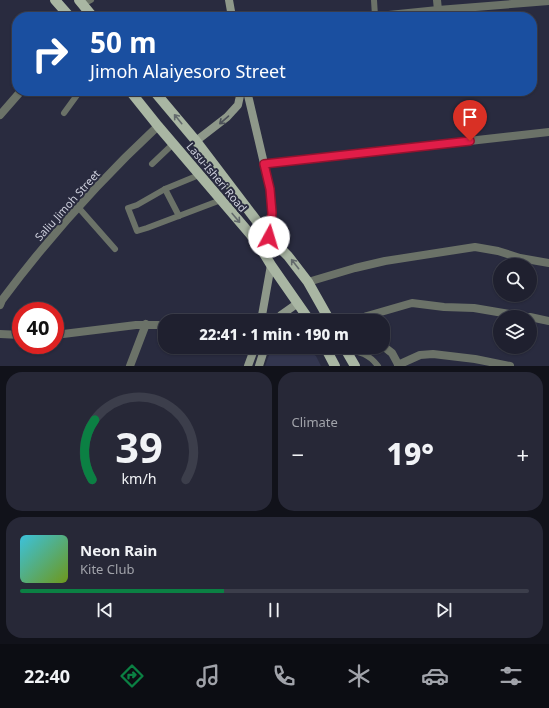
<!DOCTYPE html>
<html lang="en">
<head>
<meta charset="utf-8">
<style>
  :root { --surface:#1f202f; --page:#272837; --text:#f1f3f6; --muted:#a1a3aa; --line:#3c3e4b; --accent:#0b8043 }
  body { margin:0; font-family:"Noto Sans",sans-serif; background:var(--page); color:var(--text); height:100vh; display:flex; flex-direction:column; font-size:15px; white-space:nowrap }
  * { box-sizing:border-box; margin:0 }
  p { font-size:13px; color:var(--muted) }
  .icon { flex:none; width:22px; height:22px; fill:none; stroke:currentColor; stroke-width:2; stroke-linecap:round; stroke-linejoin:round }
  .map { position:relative; height:366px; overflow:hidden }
  .panel { display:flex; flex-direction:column; gap:6px; padding:6px; background:#11121a; flex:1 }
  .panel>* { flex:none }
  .hud { position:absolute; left:12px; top:12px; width:525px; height:84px; border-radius:16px; box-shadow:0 1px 3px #0004,0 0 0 1px var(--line); background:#1a4fa0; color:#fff; overflow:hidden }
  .tools { position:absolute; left:493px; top:258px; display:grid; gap:8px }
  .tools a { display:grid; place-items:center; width:44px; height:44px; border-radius:50%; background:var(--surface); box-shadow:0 1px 3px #0004,0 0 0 1px var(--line); font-size:20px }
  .speed { position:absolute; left:12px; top:302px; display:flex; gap:8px; font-size:20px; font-weight:700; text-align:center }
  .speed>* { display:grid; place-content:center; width:52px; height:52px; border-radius:50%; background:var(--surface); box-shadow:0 1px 3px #0004,0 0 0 1px var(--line); line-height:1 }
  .speed .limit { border:6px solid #d22; background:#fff; color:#111 }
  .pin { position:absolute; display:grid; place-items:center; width:34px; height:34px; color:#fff; margin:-41px -17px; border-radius:50% 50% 50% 0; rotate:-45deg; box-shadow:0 0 4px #0007 }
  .pin .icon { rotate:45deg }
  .me { position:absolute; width:44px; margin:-22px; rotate:6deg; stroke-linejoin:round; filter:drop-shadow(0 0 3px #0008) }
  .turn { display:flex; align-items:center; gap:14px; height:84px; padding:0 12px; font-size:18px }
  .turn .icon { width:52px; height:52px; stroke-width:2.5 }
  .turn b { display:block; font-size:28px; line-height:34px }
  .big { font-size:30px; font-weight:800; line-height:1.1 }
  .panel .tile { flex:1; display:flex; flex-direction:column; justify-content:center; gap:6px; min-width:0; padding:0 14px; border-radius:16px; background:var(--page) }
  .panel .dial { align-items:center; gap:0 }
  .dial svg { height:104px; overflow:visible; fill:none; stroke:var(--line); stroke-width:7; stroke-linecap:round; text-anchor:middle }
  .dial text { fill:var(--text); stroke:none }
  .song { display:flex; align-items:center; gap:12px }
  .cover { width:48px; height:48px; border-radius:6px; background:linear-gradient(135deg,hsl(190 70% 55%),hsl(80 70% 35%)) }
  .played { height:4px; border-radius:2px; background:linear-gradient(90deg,var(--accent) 40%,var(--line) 40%) }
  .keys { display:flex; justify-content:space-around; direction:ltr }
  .heat { display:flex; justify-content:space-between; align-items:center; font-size:22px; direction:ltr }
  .panel .tiles { flex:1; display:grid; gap:6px; grid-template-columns:1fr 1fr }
  .tile:last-child { grid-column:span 2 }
  .trip { position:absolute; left:158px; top:314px; width:232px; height:40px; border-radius:16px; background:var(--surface); box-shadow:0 1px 3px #0004,0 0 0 1px var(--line); font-weight:800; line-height:40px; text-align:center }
  .tabs { display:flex; height:64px; justify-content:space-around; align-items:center; background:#0c0d13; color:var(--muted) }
  .tabs .icon { width:28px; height:28px }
  .tabs .on { color:var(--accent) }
  .tabs b { font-size:18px; color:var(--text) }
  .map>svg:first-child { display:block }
  .built { fill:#33364f }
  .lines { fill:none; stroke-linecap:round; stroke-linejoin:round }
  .lane { stroke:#6b7268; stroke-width:6 }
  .street { stroke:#6b7268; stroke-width:8 }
  .secondary { stroke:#8e988a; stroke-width:8 }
  .primary { stroke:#a9b6a3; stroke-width:10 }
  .oneway { stroke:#636a6c }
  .oneway2 { stroke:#4c5159 }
  .route-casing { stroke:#92132f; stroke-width:10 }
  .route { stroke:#e11d48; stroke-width:7 }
  .labels { text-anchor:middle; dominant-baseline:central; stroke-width:4; stroke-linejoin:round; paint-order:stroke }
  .street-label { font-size:11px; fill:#ced0dd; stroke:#292b3f }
</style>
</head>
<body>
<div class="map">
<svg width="549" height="366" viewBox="0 0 549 366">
  <rect width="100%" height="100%" fill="#292b3f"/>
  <path class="built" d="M272,347H302L316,356L321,366H265Z"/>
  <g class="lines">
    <g class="lane">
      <path d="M374,0L375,16"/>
      <path d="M82,5L91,0"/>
      <path d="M207,91L209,94H215L241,92"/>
      <path d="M64,113L80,91"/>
      <path d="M152,164L173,144"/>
      <path d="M199,175L165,189L137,205L128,208L137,231L147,228L221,200"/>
      <path d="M165,189L179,216"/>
      <path d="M78,207L115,249"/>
      <path d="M346,349C360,352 369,354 378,366"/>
    </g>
    <g class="street">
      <path d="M437,0L438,10"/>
      <path d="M369,17L438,10L549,1"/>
      <path d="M0,115L21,91"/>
      <path d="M264,164L549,132"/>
      <path d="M308,282L355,268L385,261L475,247L498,251L520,258L549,263"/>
      <path d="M0,305L2,300C49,237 101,179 158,126"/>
      <path d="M530,317L549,321"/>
      <path d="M354,321L367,316L412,303L444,307L474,308L527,317"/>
      <path d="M0,334L21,335"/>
      <path d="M55,335L136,325H165"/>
      <path d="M383,346L392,353L399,366"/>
      <path d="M398,365L420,355L433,354L475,359L510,366"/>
      <path d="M130,366L146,324"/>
    </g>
    <g class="secondary">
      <path d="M229,0L232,17"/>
      <path d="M247,91L270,189L272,213L269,237"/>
      <path d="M196,141L227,117L238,105L241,91"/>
      <path d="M261,321L271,265"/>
      <path d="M277,321L281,315L298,303"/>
      <path d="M248,366L255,347"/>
      <path d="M259,366L265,347"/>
    </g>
    <g class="primary">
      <path d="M55,0L70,17"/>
      <path d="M79,0L93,17"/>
      <path d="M130,91L158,126L257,242L271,265L310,321"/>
      <path d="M154,91L196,141L269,237L288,256L308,282L330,321"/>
      <path d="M325,347L335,366"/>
      <path d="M344,347L355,366"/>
    </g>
  </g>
  <defs><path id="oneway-shaft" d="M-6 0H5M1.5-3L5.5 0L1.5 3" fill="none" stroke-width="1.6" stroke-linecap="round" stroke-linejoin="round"/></defs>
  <g class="oneway">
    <use href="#oneway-shaft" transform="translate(178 119) rotate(-129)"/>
    <use href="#oneway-shaft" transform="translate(236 218) rotate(50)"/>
    <use href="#oneway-shaft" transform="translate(295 264) rotate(-128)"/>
  </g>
  <use class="oneway2" href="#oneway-shaft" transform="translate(224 120) rotate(139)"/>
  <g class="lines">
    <defs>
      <path id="route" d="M269,237L272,213L270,189L264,164L470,141"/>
    </defs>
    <use href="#route" class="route-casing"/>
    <use href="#route" class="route"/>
  </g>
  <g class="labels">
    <g class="street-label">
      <text transform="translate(217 177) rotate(50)">Lasu-Isheri Road</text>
      <text transform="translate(67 205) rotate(-48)">Saliu Jimoh Street</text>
    </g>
  </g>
</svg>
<div class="tools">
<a><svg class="icon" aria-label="search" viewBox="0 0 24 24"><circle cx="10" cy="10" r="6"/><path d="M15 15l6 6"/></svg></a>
<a><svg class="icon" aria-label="layers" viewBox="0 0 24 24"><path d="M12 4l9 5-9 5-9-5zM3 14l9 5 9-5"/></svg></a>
</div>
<div class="speed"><div class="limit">40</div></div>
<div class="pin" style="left:470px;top:141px;background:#d93025"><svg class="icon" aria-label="arrive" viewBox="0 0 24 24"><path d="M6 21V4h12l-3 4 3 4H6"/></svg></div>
<svg class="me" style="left:269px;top:237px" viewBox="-20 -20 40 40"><circle r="19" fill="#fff"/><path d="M0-13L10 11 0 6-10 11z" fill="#e11d48"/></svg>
<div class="trip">22:41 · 1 min · 190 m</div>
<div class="hud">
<div class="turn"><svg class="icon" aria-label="right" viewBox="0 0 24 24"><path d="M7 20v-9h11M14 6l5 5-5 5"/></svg><div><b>50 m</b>Jimoh Alaiyesoro Street</div></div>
</div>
</div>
<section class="panel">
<div class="tiles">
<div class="tile dial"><svg viewBox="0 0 100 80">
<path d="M14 69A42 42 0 1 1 86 69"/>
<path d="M14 69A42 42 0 0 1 16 23" stroke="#0b8043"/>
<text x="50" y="56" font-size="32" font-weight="700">39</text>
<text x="50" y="72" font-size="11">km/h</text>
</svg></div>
<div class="tile"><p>Climate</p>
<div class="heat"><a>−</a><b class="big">19°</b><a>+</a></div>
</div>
<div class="tile">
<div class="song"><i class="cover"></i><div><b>Neon Rain</b><p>Kite Club</p></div></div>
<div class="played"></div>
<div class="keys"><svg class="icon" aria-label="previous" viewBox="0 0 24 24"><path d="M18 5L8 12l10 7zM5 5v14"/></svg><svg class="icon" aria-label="pause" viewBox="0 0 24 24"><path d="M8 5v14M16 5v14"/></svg><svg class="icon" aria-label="next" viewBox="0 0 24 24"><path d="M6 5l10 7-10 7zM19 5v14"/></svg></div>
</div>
</div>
</section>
<nav class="tabs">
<b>22:40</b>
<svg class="icon on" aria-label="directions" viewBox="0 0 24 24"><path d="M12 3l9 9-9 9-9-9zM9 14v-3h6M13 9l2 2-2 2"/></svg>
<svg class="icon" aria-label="music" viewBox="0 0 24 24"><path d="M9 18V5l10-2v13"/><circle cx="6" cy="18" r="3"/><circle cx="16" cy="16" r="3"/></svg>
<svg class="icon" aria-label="phone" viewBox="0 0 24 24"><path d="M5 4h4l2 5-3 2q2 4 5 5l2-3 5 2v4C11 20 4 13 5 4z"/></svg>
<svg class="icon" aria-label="climate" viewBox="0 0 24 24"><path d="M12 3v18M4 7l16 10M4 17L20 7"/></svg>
<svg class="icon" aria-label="car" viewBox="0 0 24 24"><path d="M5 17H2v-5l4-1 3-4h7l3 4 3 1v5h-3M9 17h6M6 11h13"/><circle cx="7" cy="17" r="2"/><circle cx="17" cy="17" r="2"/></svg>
<svg class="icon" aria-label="filters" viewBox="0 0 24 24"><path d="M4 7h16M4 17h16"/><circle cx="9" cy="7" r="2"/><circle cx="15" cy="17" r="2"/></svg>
</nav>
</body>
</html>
